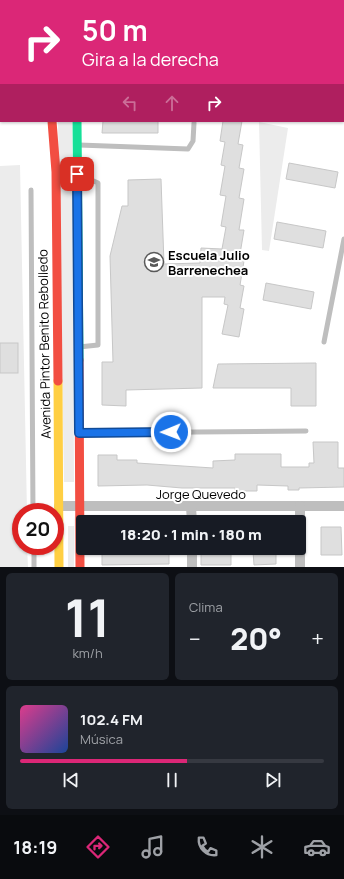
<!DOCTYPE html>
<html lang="es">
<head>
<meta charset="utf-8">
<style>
  :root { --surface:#171b24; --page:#20242c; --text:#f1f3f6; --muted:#9ea1a6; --line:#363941; --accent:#db2777 }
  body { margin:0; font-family:Manrope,sans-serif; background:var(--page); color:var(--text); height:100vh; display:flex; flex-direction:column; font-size:15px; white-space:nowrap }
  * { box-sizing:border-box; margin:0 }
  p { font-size:13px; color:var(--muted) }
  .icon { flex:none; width:22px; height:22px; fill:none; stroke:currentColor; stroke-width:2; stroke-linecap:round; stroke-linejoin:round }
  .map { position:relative; height:567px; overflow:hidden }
  .side { display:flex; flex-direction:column; gap:6px; padding:6px; background:#0d0f14; flex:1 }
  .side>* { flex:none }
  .banner { position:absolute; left:0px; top:0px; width:344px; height:122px; box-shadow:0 1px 3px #0004; background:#db2777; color:#fff; overflow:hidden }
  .speed { position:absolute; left:12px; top:503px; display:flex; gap:8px; font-size:20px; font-weight:700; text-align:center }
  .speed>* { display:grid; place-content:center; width:52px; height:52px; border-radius:50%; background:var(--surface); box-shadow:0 1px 3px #0004; line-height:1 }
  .speed .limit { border:6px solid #d22; background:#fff; color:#111 }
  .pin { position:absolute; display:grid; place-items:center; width:34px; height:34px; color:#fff; margin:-17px; border-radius:8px; box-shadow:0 2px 6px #0006 }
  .me { position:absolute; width:44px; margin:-22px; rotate:269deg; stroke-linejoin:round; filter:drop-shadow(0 0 3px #0008) }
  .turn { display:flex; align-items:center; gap:14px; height:84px; padding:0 16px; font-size:18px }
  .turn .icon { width:52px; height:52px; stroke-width:2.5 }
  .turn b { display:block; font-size:28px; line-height:34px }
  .lanes { display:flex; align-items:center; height:38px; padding:0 16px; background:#0003; justify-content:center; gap:20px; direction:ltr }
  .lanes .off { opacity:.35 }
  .big { font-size:30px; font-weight:800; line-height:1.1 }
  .side .tile { flex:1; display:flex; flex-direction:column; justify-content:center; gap:6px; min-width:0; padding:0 14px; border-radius:6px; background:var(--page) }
  .side .dial { align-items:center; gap:0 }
  .dial b { font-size:52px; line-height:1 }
  .song { display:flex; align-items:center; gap:12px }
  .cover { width:48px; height:48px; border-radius:6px; background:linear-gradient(135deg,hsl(330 70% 55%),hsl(220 70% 35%)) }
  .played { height:4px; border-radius:2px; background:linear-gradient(90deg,var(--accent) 55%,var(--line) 55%) }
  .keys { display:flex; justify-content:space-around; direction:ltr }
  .heat { display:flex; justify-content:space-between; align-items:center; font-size:22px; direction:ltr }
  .side .tiles { flex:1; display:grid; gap:6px; grid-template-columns:1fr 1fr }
  .tile:last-child { grid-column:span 2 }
  .trip { position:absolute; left:76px; top:515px; width:230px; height:40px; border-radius:4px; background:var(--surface); box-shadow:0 1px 3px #0004; font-weight:800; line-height:40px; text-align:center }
  .menu { display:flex; height:64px; justify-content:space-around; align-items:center; background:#090b0e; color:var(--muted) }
  .menu .icon { width:28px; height:28px }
  .menu .on { color:var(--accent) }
  .menu b { font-size:18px; color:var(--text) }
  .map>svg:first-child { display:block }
  .green { fill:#ececec }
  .building { fill:#dfdfdf; stroke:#c7c7c7 }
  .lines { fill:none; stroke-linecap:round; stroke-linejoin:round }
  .lane { stroke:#bebebe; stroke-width:5 }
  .street { stroke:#bebebe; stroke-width:10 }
  .fast { stroke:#16e098; stroke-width:9 }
  .slow { stroke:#ffcf43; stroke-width:9 }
  .jam { stroke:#f24e42; stroke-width:9 }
  .route-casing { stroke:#114b97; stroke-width:10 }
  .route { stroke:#1a73e8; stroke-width:7 }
  .labels { text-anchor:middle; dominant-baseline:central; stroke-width:4; stroke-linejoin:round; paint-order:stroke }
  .poi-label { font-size:13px; font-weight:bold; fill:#000; stroke:#fff; text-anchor:start }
  .street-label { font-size:13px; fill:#000; stroke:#fff }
</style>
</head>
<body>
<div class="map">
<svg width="344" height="567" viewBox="0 0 344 567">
  <rect width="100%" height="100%" fill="#fff"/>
  <g class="green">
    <path d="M85,0H262L269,1H85Z"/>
    <path d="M58,121H72L74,482H64Z"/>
    <path d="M259,122L288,128L269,251L262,250Z"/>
    <path d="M20,165L27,512H21V546H27L28,567H0V166Z"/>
    <rect x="68" y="526" width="6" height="41"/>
  </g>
  <g class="building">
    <path d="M103,121H158V133H102Z"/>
    <path d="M223,121H242L238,144L243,145L239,168L244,169L239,198L244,199L239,230H244L239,260L244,261L240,285L244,286L240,308L244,309L239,337L222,334L228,305L224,304L225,297H202V388L126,390V406L102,405V362H113L110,256L122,206H128V180L161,179L164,264L200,263L201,248L222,249L226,227L221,226L226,196L220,195L225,166L221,165L225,142L220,141Z"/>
    <path d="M289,163L338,172L335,188L286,179Z"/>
    <path d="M277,222L326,231L323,248L274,239Z"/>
    <path d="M266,283L314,292L311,309L263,300Z"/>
    <rect x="0" y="343" width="18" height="30"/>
    <path d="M316,363V406H291V388H213L218,364Z"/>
    <path d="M313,442H338V468H344V487L299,488V490H288V486L257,485V491H235V488H182L147,485L98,486V455H117V460H137V463L213,468V461L235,460V454H281V467H309V463H314Z"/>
    <path d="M321,527H341L342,555H321Z"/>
    <path d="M102,548H123V550L169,549V564L102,565Z"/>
    <path d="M231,549V565H201V550Z"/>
    <path d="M276,550V564L254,565L253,551Z"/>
  </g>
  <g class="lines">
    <g class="lane">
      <path d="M79,145L188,149L193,141L194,123"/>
      <path d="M78,174L98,183V345L79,347"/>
      <path d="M31,190L33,512"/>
      <path d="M324,342L344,239"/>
      <path d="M80,433L306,431"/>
      <path d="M34,546V567"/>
    </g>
    <g class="street">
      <path d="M59,506H344"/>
      <path d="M300,506V567"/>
      <path d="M191,507L192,522"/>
      <path d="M192,548V567"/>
    </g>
    <g class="fast">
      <path d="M53,0V1"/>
      <path d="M80,0V1"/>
      <path d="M297,0L304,1"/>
      <path d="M77,121L79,360"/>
    </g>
    <g class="slow">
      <path d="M343,7H344"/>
      <path d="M0,66H1"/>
      <path d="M58,381L59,567"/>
    </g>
    <g class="jam">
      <path d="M343,84L344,85"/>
      <path d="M52,121L56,172L58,381"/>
      <path d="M79,360L80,567"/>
    </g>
  </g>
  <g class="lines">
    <defs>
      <path id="route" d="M77,174L79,433L171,432"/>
    </defs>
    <use href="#route" class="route-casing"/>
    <use href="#route" class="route"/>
  </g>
  <defs>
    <symbol id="school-ring" viewBox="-11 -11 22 22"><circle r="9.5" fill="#fff" stroke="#595959" stroke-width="1.5"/><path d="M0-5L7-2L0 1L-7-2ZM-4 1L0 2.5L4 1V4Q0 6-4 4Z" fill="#595959"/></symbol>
  </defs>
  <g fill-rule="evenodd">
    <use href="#school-ring" x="143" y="251" width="22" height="22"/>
  </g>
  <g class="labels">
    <g class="poi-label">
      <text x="168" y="255">Escuela Julio<tspan x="168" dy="15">Barrenechea</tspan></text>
    </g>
    <g class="street-label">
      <text transform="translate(44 344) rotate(-91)">Avenida Pintor Benito Rebolledo</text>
      <text x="201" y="494">Jorge Quevedo</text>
    </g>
  </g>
</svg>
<div class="speed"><div class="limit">20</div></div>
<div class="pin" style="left:77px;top:174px;background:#d93025"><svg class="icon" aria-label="arrive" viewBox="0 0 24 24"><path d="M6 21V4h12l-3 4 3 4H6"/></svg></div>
<svg class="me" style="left:171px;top:432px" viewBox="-20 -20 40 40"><circle r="17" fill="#1a73e8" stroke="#fff" stroke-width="3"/><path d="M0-11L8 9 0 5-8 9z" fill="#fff"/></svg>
<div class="trip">18:20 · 1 min · 180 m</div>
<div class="banner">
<div class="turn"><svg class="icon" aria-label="right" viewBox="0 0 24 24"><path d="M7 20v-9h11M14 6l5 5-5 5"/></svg><div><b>50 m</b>Gira a la derecha</div></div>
<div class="lanes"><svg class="icon off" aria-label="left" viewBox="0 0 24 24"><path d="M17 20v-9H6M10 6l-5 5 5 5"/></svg><svg class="icon off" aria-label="ahead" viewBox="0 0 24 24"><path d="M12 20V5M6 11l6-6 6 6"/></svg><svg class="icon" aria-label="right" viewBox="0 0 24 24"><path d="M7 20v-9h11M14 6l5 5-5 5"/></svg></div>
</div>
</div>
<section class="side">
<div class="tiles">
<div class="tile dial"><b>11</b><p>km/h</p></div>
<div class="tile"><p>Clima</p>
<div class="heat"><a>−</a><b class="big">20°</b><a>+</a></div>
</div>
<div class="tile">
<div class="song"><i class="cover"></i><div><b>102.4 FM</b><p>Música</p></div></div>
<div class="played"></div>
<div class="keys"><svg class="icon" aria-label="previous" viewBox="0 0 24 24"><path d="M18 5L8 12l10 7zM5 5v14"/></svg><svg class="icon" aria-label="pause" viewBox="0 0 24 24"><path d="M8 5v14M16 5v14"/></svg><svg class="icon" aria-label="next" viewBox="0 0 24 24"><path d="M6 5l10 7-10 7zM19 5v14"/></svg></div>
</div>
</div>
</section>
<nav class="menu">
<b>18:19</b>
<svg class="icon on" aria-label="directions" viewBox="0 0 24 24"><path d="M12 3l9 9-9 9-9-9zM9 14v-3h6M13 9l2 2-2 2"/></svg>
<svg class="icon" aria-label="music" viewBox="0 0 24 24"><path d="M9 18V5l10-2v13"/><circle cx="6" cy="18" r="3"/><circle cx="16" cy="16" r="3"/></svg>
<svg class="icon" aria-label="phone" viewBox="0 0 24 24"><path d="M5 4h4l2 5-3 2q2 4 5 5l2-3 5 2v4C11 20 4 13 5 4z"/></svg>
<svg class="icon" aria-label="climate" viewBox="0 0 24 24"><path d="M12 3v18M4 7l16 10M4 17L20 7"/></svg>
<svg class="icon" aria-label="car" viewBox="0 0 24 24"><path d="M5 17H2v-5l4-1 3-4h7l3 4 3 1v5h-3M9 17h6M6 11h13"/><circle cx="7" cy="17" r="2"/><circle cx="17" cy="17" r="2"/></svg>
</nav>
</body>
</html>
